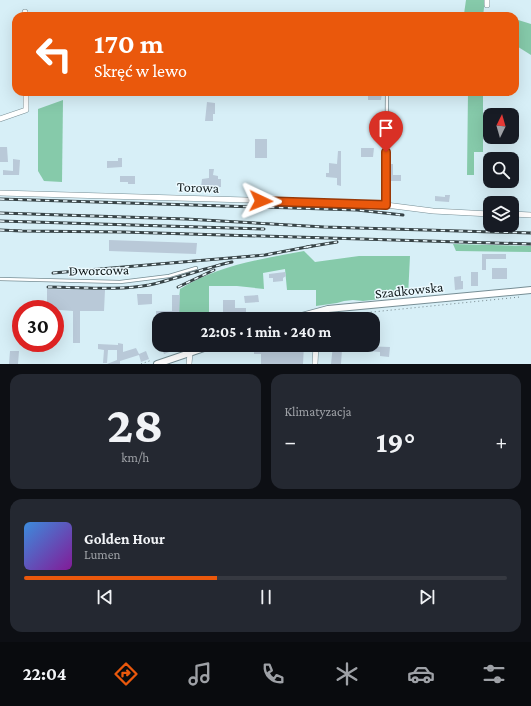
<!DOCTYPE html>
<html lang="pl">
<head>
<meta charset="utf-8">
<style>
  :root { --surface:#171b24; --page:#242831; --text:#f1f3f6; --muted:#9ea1a6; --line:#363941; --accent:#ea580c }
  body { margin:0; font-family:"Crimson Pro",serif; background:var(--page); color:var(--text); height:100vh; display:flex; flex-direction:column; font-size:15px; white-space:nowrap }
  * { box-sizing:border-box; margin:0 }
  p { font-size:13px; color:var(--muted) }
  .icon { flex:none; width:22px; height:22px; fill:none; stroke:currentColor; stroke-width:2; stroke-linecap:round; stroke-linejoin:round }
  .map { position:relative; height:364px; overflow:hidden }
  .drawer { display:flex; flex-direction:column; gap:10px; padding:10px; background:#0d0f14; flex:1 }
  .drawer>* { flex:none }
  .top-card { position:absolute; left:12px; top:12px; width:507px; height:84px; border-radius:12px; box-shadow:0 4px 16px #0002; background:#ea580c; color:#fff; overflow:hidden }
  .needle { width:26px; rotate:5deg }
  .tools { position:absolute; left:483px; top:108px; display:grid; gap:8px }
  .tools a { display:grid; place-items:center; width:36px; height:36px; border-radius:8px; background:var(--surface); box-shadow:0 4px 16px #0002; font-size:20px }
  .speed { position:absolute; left:12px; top:300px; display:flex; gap:8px; font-size:20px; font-weight:700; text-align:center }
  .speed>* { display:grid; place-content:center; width:52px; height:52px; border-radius:50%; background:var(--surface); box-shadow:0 4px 16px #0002; line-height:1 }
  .speed .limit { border:6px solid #d22; background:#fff; color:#111 }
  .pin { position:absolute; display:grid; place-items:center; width:34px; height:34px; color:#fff; margin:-41px -17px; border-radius:50% 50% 50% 0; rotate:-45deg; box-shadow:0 0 4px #0007 }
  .pin .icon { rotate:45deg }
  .me { position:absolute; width:44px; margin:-22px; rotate:92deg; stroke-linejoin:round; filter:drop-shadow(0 0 3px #0008) }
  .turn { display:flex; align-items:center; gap:14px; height:84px; padding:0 16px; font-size:18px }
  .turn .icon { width:52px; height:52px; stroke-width:2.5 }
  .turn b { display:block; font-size:28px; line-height:34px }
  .big { font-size:30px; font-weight:700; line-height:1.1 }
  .drawer .card { flex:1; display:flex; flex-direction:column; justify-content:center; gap:6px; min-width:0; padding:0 14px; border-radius:12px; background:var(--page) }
  .drawer .dial { align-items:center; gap:0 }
  .dial b { font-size:52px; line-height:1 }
  .song { display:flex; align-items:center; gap:12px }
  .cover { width:48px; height:48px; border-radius:6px; background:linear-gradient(135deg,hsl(210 70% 55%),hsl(290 70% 35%)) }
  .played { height:4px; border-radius:2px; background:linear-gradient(90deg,var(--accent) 40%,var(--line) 40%) }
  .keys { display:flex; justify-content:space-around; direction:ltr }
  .heat { display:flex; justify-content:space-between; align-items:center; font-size:22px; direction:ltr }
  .drawer .tiles { flex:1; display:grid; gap:10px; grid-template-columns:1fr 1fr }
  .card:last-child { grid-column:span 2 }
  .trip { position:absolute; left:152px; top:312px; width:228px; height:40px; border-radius:12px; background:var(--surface); box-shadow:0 4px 16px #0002; font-weight:700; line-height:40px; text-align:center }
  .dock { display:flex; height:64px; justify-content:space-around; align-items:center; background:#090b0e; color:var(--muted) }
  .dock .icon { width:28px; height:28px }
  .dock .on { color:var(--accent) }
  .dock b { font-size:18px; color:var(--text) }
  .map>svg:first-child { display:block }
  .green { fill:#86caaa }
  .building { fill:#b9c9d8 }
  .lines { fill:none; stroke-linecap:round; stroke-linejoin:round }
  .service-casing { stroke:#778e95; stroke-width:4 }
  .minor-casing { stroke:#778e95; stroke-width:6 }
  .tertiary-casing { stroke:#778e95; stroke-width:8 }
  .path { stroke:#738489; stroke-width:1; stroke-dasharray:1 3; stroke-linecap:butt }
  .service { stroke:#fff; stroke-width:2.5 }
  .minor { stroke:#fff; stroke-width:5 }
  .tertiary { stroke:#fff; stroke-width:6 }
  .rail-casing { stroke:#374346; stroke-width:3 }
  .rail { stroke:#ecfaff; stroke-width:1.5; stroke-dasharray:4.5; stroke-linecap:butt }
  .route-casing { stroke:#983908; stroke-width:10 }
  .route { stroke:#ea580c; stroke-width:7 }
  .labels { text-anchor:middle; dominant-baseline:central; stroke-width:3; stroke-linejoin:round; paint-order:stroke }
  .street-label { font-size:14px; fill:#111a1c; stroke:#ecfaff }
</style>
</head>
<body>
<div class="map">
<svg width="531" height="364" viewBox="0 0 531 364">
  <rect width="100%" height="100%" fill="#d7eff7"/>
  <g class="green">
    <path d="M466,0H485L483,16H466L464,14Z"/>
    <path d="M515,19L531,24V55L515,45Z"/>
    <path d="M468,92H483V152H474V175H467Z"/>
    <path d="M63,100L62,182L44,181L38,171V109Z"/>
    <path d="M453,244L531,246V252L456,251Z"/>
    <path d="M304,251L315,262L359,256H410L408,296L363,301L353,300L344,301L337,303L316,306V290H287L285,269L263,273L264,289L237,286H209V319H177L180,289C218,265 261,259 304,251Z"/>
  </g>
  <g class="building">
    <path d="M368,92H382L381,100H368Z"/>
    <path d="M207,102L215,103V114H213V121H205Z"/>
    <rect x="255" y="139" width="12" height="19"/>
    <path d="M0,147H7L8,162H0Z"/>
    <path d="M361,148H374L373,157H361Z"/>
    <path d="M338,151H341V186L337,185V178L326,177V173H329V163L337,164Z"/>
    <path d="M118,158H122V167L107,168V161H118Z"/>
    <path d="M13,159L20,160L19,175H3V170L13,171Z"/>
    <path d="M389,164H393V175H401V181H389Z"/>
    <path d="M209,169H214L213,175L218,176V179H221V187H201L202,179L209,178Z"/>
    <path d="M120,176H135V184H128V182H120Z"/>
    <path d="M445,195H450L449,202L435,201V196L445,197Z"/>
    <path d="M109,240L197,243L196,254L109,251Z"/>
    <path d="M482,254H506V259H486V270H482Z"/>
    <rect x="492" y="268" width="15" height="11"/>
    <path d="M285,272L286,276L283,278V281L273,282V278H269V274Z"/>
    <rect x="471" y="272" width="7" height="14"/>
    <path d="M461,276V281H463V289L455,290L454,277Z"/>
    <path d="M47,289L105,290L104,311H80V343H73V311L47,309Z"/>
    <path d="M137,294H152V304L138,305Z"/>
    <path d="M172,295H180L179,319L156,318V311H172Z"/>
    <path d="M258,295L259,302L245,303L244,296Z"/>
    <path d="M223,300H235V308H246V319H223Z"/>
    <path d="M118,343L123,344V352L136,348L139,354L146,351L149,359L141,362L139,355L120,361V364H107L117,360V350H108L107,363H103L104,350L98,349V344L118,345Z"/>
    <path d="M161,345H176L177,349L164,354Z"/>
    <path d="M259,345H304L303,364H261V354H254V347H259Z"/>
    <path d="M333,345L390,347L389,357L380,356V352L342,349L341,364H331Z"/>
    <path d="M10,351H19L18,364H9Z"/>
  </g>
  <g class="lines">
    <defs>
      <g id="service">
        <path d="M386,205L387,92"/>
        <path d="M0,279L120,282L169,276L196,268"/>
      </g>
      <g id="minor">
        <path d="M487,5V0"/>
        <path d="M25,12V16"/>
        <path d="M0,119L26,110V92"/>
        <path d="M0,193L353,203L386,205L433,211L490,214"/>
        <path d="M512,214L531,215"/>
        <path d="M189,364L190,353"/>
        <path d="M315,364L316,345"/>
      </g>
      <g id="tertiary">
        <path d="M291,319L328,309L531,290"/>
        <path d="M157,364L213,345"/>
      </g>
    </defs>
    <use href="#service" class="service-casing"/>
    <use href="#minor" class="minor-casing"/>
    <use href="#tertiary" class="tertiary-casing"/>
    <g class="path">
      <path d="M323,317L520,297"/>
      <path d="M279,319L286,317"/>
      <path d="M217,349L228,345"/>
      <path d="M141,364L152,360"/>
    </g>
    <use href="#service" class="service"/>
    <use href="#minor" class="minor"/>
    <use href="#tertiary" class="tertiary"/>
    <defs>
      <g id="rail">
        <path d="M0,199L357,210L403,215"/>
        <path d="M0,213L186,219L324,227L531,233"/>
        <path d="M0,221L264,229"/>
        <path d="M0,230L22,231L123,232L531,244"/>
        <path d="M307,247L337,242"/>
        <path d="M53,273L265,255L312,246"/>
        <path d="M48,287C81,287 117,291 149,285C177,279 204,268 232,262"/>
        <path d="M178,287L214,270"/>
      </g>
    </defs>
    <use href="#rail" class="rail-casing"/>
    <use href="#rail" class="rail"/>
  </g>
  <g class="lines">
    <defs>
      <path id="route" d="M261,201L386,205V152"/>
    </defs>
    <use href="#route" class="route-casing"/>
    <use href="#route" class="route"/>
  </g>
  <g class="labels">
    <g class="street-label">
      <text transform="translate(198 187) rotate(2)">Torowa</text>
      <text transform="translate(99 270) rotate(-1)">Dworcowa</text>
      <text transform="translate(409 290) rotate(-6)">Szadkowska</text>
    </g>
  </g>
</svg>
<div class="tools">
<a><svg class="needle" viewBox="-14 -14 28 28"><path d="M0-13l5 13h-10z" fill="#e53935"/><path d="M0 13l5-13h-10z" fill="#9ea1a6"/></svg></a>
<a><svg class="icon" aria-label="search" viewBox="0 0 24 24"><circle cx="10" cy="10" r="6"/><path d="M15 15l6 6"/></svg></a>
<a><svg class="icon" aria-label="layers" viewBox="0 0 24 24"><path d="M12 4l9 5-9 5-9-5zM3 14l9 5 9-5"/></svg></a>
</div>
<div class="speed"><div class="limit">30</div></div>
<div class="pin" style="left:386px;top:152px;background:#d93025"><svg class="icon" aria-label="arrive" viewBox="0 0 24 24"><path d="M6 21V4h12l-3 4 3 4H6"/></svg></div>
<svg class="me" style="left:261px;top:201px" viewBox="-20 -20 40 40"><path d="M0-17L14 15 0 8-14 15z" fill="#ea580c" stroke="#fff" stroke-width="4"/></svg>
<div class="trip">22:05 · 1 min · 240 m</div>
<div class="top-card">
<div class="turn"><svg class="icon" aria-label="left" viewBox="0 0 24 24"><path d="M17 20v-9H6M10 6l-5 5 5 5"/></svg><div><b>170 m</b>Skręć w lewo</div></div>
</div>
</div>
<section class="drawer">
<div class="tiles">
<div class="card dial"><b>28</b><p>km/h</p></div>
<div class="card"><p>Klimatyzacja</p>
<div class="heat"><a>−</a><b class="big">19°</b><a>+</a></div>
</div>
<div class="card">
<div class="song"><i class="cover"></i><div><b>Golden Hour</b><p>Lumen</p></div></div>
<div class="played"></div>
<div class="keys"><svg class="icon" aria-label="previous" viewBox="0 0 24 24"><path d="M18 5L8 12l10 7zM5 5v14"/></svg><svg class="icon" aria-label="pause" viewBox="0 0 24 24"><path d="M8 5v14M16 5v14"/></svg><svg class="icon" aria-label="next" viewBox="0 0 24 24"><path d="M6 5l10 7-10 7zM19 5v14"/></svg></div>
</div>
</div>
</section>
<nav class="dock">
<b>22:04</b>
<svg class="icon on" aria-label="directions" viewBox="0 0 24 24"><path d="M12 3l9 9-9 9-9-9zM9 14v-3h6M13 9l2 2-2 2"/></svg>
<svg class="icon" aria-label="music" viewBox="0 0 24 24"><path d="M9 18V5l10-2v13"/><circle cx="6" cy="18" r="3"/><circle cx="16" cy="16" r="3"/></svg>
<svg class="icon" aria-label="phone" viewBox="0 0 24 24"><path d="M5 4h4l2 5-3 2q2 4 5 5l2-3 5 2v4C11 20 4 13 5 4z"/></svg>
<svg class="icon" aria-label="climate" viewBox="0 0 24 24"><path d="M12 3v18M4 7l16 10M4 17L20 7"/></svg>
<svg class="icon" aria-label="car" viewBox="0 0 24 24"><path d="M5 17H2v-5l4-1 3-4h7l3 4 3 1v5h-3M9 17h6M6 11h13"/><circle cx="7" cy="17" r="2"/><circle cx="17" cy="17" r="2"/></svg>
<svg class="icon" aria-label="filters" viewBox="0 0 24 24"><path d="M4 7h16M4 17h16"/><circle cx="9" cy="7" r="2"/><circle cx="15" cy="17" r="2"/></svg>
</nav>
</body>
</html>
